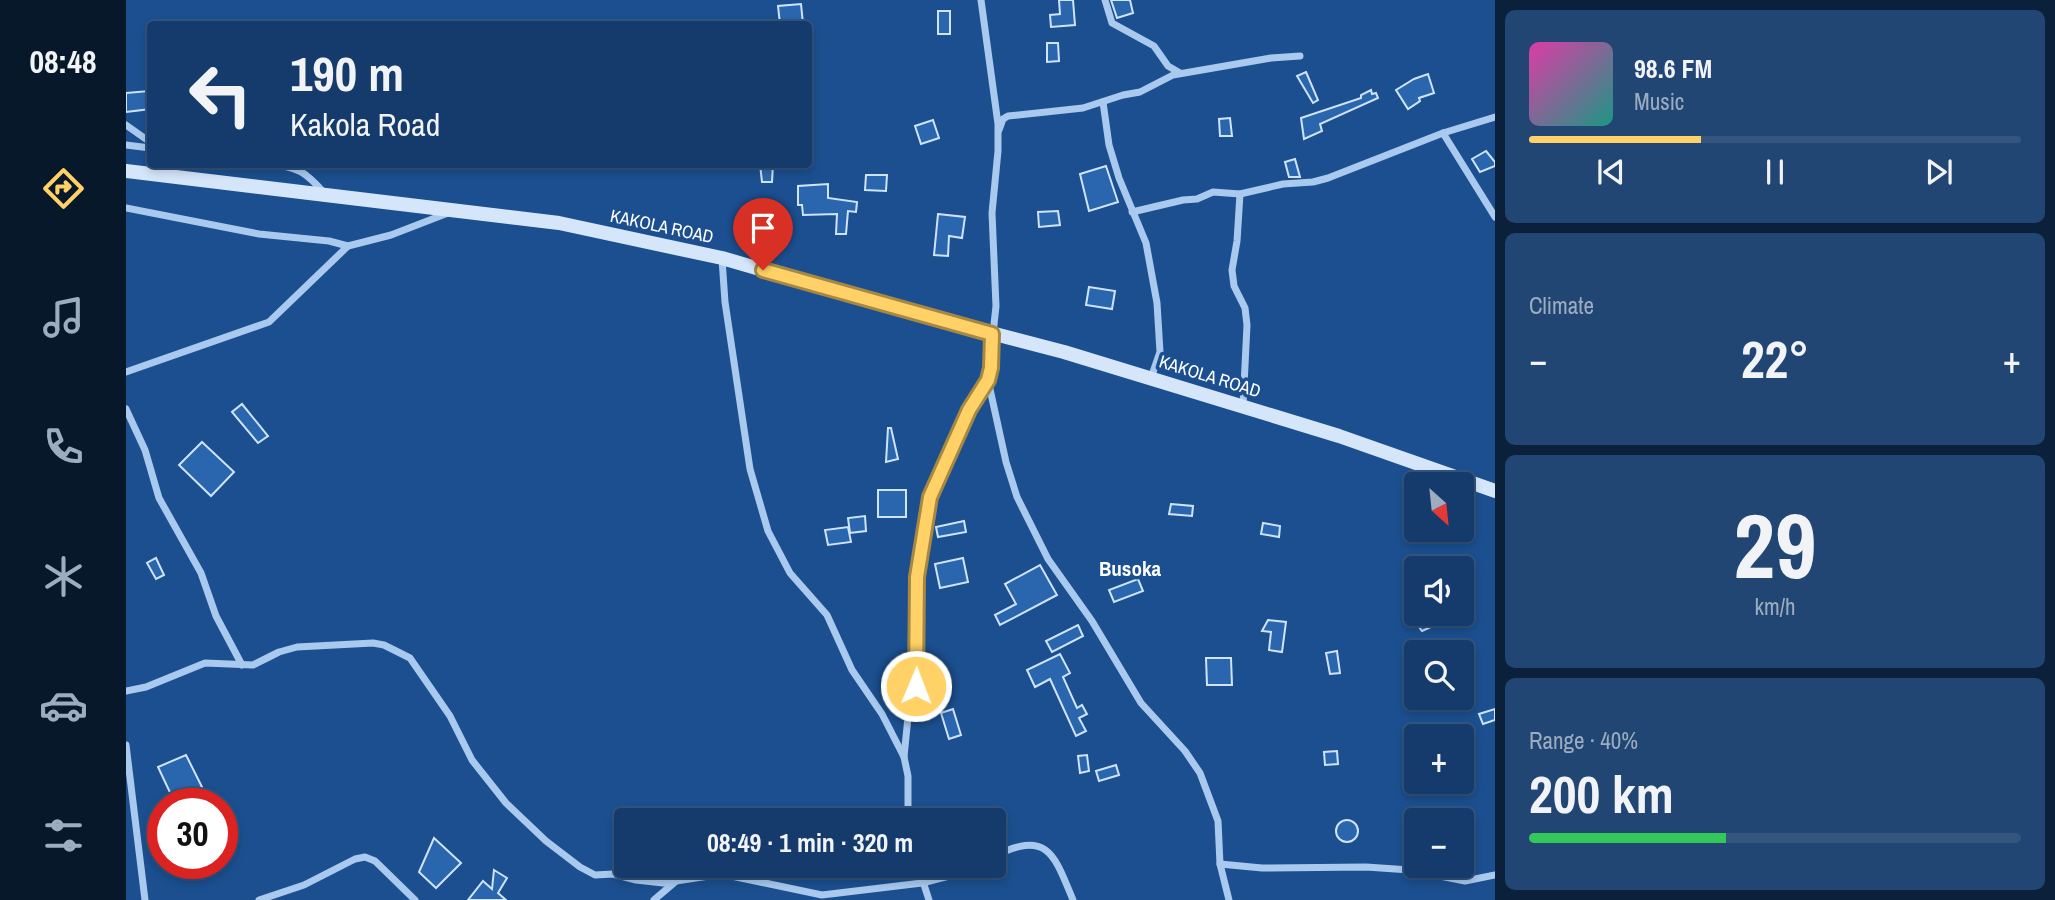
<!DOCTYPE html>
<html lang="en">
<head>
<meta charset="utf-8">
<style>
  :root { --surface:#143b6b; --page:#214673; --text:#f1f3f6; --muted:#9dadc1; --line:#33557e; --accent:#ffd166 }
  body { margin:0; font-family:"Archivo Narrow",sans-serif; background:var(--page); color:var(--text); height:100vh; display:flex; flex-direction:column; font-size:26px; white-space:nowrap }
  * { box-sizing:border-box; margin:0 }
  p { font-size:23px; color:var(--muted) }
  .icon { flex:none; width:38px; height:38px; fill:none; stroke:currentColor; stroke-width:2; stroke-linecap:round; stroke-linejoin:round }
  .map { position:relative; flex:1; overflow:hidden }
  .details { display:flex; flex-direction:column; gap:10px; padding:10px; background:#0b203b; width:560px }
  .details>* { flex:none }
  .banner { position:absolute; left:21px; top:21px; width:665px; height:147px; border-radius:7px; box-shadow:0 4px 10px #0003,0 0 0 2px var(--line); background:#143b6b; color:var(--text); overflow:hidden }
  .needle { width:46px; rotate:153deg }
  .fabs { position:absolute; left:1278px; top:472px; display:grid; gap:14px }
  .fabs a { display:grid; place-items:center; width:70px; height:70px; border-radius:7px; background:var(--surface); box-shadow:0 4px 10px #0003,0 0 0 2px var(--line); font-size:35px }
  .speed { position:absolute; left:21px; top:788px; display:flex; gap:14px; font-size:35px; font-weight:700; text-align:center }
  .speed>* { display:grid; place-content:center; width:91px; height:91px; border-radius:50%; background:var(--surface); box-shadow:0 4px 10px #0003,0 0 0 2px var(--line); line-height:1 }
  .speed .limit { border:10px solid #d22; background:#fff; color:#111 }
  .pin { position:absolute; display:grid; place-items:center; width:60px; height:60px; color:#fff; margin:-72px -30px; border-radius:50% 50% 50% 0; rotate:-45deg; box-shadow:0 0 7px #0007 }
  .pin .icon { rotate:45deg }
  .me { position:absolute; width:77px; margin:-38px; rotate:1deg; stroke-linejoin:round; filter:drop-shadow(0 0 5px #0008) }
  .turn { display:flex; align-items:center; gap:24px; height:147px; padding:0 28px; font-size:32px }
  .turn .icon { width:91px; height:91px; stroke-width:2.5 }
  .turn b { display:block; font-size:49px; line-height:60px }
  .big { font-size:52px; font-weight:800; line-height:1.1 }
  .details .card { flex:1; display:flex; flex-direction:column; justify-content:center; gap:10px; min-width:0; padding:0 24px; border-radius:10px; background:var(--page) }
  .details .dial { align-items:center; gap:0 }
  .dial b { font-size:91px; line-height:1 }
  .song { display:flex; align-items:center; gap:21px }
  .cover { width:84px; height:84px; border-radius:10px; background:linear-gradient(135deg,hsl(320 70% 55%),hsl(170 70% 35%)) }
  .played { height:7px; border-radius:4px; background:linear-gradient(90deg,var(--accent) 35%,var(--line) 35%) }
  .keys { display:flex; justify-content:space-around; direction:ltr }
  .heat { display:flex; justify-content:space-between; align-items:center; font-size:38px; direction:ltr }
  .charge { height:10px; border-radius:5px; background:linear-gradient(90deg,#34c759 40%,var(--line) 0) }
  .trip { position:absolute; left:488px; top:808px; width:392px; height:70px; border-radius:7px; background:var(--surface); box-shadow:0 4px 10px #0003,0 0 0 2px var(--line); font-weight:800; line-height:70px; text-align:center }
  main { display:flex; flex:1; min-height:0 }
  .menu { display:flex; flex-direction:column; width:126px; justify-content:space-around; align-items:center; background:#08182b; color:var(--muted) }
  .menu .icon { width:49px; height:49px }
  .menu .on { color:var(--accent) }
  .menu b { font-size:32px; color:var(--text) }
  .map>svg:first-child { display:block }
  .building { fill:#2a66ad; stroke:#cfe3fa; stroke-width:2 }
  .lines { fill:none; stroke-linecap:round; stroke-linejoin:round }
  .street { stroke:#a9c9ee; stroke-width:7 }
  .secondary { stroke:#d6e6fa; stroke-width:14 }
  .route-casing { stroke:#a68842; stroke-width:18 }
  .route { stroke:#ffd166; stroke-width:12 }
  .labels { text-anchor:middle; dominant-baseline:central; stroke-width:7; stroke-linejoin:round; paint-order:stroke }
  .street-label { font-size:18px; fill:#fff; stroke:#1b4f8f }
  .quarter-label { font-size:21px; font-weight:bold; fill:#fff; stroke:#1b4f8f }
</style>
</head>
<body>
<main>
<nav class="menu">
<b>08:48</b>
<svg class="icon on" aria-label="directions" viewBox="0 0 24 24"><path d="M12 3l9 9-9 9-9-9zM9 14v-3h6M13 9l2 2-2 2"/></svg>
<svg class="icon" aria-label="music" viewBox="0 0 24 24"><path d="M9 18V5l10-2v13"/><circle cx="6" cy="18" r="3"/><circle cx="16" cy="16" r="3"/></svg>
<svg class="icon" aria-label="phone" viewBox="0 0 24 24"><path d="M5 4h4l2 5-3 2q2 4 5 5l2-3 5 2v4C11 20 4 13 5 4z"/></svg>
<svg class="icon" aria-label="climate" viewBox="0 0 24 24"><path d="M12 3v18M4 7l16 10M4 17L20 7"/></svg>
<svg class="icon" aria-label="car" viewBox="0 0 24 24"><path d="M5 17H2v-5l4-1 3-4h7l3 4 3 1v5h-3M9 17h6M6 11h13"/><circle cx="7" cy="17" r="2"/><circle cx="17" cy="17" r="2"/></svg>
<svg class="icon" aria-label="filters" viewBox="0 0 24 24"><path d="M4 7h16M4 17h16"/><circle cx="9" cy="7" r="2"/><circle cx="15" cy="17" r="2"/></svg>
</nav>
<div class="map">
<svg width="1369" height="900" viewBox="0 0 1369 900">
  <rect width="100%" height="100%" fill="#1b4f8f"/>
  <g class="building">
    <path d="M933,0H947L949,25L925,27L924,15L934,14Z"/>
    <path d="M985,0H1004L1007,13L991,18Z"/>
    <path d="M675,4L677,24H654L652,6Z"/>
    <rect x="812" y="11" width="12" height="23"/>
    <path d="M921,43H932L933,61L921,62Z"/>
    <path d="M1180,72L1192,100L1187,103L1171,76Z"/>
    <path d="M1302,74L1308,93L1293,98L1294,101L1282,109L1270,90L1288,79Z"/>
    <path d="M1245,90L1246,94L1250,93L1252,98L1194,124L1196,131L1178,139L1175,118L1235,98V95Z"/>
    <path d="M23,91L24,109L0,112V93Z"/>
    <path d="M1104,118L1106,136H1094L1093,119Z"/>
    <path d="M807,120L813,138L795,144L789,126Z"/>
    <path d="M1360,151L1369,162V166L1354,172L1346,159Z"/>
    <path d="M1169,159L1174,177H1163L1159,162Z"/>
    <path d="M634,164H647L646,182H636Z"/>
    <path d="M980,166L992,202L963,211L954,174Z"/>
    <path d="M740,175H761L760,191L739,190Z"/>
    <path d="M702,184V198L731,202L730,212L722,211L720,234H710L711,214L677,215L676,205H672V186Z"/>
    <path d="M932,211L934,225L913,227L912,212Z"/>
    <path d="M812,214L839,217L836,238L823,236L822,256L808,255Z"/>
    <path d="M963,287L989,291L986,309L960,305Z"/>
    <path d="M116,404L142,436L132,443L106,412Z"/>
    <path d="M762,428H765L772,459L760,462Z"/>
    <path d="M76,442L108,472L85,496L53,465Z"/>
    <rect x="752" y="490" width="28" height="27"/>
    <path d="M1045,504L1067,506L1066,516L1043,514Z"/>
    <path d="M739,516L740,531L724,533L722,518Z"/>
    <path d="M838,521L840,532L812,537L810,527Z"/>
    <path d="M1137,523L1154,526L1153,537L1135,534Z"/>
    <path d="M722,527L725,542L702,545L699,530Z"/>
    <path d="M30,558L38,575L30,579L21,563Z"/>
    <path d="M837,558L842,582L814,588L809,564Z"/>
    <path d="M914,565L931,595L874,625L869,615L890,604L879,584Z"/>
    <path d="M1012,579L1017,591L988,602L983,590Z"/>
    <path d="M1294,614H1300L1305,627L1296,631L1287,619Z"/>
    <path d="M1142,620L1160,622L1156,652L1143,650L1145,632L1136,631Z"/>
    <path d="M952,625L957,636L926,652L920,641Z"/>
    <path d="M1211,651L1214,673L1204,674L1200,653Z"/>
    <path d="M934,654L944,673L937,677L951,708L956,705L961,714L953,718L960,731L950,736L924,679L909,687L901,670Z"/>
    <path d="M1080,658H1105L1106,685H1081Z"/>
    <path d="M827,709L835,735L823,739L815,713Z"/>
    <path d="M1369,709V720L1357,724L1353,714Z"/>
    <path d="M1211,751L1212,764L1199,765L1198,752Z"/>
    <path d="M60,755L76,787L64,792L65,794L48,801L32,767Z"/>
    <path d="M961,755L963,771L954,773L952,756Z"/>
    <path d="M990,765L993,775L973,781L970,771Z"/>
    <circle cx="1221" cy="831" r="11"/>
    <path d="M308,838L335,863L310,888L293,872Z"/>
    <path d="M368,870L381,878L372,893L380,900H342L357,881L366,889Z"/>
  </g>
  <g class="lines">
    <g class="street">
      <path d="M855,0L872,124V151L866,213L870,306L862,380L880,462L891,497L922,559L966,621L1015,703L1059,751L1074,773L1092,821L1094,864L1103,900"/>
      <path d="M979,0L986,23L1028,46L1042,66L1054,73"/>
      <path d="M977,102L983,145L993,178L1020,243L1031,303L1034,352L1025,378"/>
      <path d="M0,125L24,142"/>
      <path d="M873,130L877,119L882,116L957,108L997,95L1014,92L1047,75L1145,58L1174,56"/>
      <path d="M1317,133L1369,217"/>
      <path d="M0,145L24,148"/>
      <path d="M143,164C173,167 180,172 199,194"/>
      <path d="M1114,194L1111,241L1106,270L1108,286L1119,308L1121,325L1117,406"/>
      <path d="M0,208L133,234L203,241L222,246L265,235L322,213"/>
      <path d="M1006,212L1057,200L1071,199L1087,192L1114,194L1157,184L1187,182L1202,178L1317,133L1369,117"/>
      <path d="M596,259L599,302L624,469L642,531L664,573L701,615L726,670L756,714L778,757"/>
      <path d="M0,372L143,322L222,246"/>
      <path d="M0,409L19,450L33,498L75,573L90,616L116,665"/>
      <path d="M0,691L20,687L79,663L127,665L153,652L171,647L247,643L258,645L284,658L324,716L346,760L380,803L420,841L454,867L469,875L487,874L510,880L537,883L596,874L696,895L796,883L827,875L848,866"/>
      <path d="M0,745L19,900"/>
      <path d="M782,821V776L778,757L782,717L790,686L791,577L804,497L843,410L862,380"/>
      <path d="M868,856C922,830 928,854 947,900"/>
      <path d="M1094,864L1136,868L1240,867L1284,870L1339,881L1369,875"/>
      <path d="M792,866L803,900"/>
      <path d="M133,900L178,885L229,859L239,857L249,861L289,900"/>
      <path d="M528,900L549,882"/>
    </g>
    <path class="secondary" d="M0,171L433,223L596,258L761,306L938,352L1213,436L1369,491"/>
  </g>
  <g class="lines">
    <defs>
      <path id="route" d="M637,270L866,334L865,368L862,380L843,410L804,497L791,577L790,686"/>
    </defs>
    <use href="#route" class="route-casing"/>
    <use href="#route" class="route"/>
  </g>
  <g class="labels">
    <g class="street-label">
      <text transform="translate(536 226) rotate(12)">KAKOLA ROAD</text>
      <text transform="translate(1084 376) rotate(17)">KAKOLA ROAD</text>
    </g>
    <g class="quarter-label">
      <text x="1004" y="568">Busoka</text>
    </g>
  </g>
</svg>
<div class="fabs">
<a><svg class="needle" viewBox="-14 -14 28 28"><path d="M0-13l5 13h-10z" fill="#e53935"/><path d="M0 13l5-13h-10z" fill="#9dadc1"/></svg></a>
<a><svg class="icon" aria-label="sound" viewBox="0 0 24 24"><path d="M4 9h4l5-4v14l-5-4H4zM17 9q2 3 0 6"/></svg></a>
<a><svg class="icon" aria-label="search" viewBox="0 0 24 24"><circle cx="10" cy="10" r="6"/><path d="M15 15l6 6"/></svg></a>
<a>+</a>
<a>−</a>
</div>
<div class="speed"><div class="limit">30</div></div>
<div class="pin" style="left:637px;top:270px;background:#d93025"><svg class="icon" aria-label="arrive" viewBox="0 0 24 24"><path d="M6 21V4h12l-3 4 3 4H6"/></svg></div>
<svg class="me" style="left:790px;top:686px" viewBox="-20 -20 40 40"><circle r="17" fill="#ffd166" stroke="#fff" stroke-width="3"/><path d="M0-11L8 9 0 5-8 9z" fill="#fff"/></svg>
<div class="trip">08:49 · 1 min · 320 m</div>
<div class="banner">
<div class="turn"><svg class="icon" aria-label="left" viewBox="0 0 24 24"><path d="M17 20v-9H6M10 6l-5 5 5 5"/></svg><div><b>190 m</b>Kakola Road</div></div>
</div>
</div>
<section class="details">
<div class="card">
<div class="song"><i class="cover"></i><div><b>98.6 FM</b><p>Music</p></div></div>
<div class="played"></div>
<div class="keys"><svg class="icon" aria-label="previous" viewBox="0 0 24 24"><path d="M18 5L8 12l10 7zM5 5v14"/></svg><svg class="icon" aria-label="pause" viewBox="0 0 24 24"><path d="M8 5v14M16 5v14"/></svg><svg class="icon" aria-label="next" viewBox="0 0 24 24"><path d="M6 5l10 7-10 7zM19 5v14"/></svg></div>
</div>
<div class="card"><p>Climate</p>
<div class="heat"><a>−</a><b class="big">22°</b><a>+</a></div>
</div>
<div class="card dial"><b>29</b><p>km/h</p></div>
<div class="card"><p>Range · 40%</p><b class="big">200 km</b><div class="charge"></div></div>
</section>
</main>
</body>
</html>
